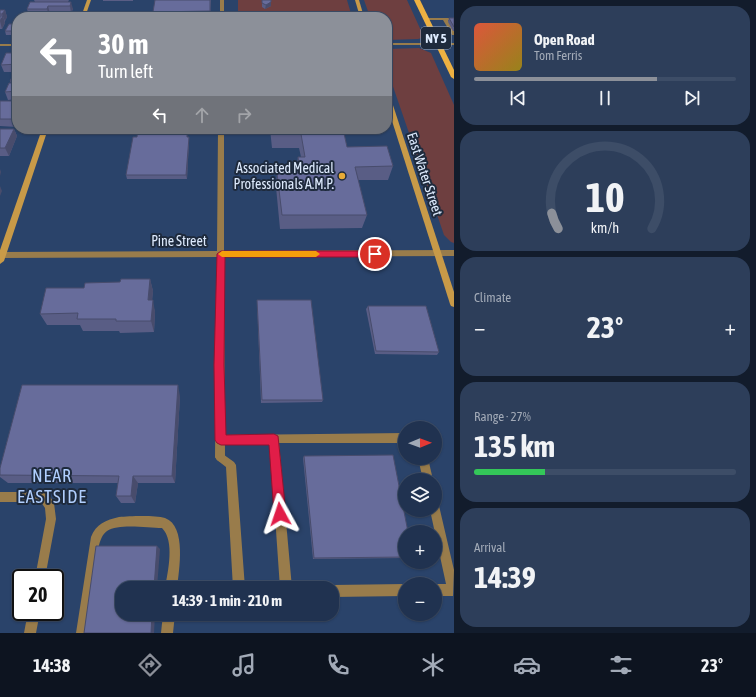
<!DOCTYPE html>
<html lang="en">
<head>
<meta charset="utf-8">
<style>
  :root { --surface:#203250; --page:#2d3e5a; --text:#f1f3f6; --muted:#a2aab7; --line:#3d4d67; --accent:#8c9099 }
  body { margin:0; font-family:"Asap Condensed",sans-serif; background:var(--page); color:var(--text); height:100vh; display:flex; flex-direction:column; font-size:15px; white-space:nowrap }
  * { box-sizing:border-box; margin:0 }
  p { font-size:13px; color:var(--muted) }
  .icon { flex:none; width:22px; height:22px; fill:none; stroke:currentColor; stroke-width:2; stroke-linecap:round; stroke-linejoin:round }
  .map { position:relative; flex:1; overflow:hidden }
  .details { display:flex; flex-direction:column; gap:6px; padding:6px; background:#121c2c; width:302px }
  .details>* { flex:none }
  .banner { position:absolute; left:12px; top:12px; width:380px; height:122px; border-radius:16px; box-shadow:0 1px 3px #0004,0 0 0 1px var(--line); background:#8c9099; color:#fff; overflow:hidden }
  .needle { width:26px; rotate:89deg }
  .tools { position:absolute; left:398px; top:421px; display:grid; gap:8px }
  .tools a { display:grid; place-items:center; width:44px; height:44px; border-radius:50%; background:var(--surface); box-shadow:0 1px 3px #0004,0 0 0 1px var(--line); font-size:20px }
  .speed { position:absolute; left:12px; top:569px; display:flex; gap:8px; font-size:20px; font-weight:700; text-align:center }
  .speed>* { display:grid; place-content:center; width:52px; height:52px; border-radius:50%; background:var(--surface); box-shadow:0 1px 3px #0004,0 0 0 1px var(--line); line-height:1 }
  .speed .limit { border:2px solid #111; border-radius:6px; background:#fff; color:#111 }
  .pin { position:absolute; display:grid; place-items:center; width:34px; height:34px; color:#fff; margin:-17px; border:2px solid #fff; border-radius:50%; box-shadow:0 1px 4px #0007 }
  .me { position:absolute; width:44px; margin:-22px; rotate:355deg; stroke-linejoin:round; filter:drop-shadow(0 0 3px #0008) }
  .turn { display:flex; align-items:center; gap:14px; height:84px; padding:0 20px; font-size:18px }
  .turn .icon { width:52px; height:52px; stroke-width:2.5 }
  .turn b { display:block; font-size:28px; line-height:34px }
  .lanes { display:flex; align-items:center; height:38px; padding:0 20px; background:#0003; justify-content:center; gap:20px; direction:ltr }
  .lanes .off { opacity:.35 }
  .big { font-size:30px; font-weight:700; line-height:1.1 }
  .details .tile { flex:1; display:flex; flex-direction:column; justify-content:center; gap:6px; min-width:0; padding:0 14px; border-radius:16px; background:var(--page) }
  .details .dial { align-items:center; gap:0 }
  .dial svg { height:104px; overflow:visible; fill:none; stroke:var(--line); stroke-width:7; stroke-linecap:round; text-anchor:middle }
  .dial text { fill:var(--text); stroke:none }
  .song { display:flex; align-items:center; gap:12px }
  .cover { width:48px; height:48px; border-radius:6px; background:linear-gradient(135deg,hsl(10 70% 55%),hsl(50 70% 35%)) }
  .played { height:4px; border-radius:2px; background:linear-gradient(90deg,var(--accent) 70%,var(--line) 70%) }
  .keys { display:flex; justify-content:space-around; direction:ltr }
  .heat { display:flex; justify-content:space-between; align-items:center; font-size:22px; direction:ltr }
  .charge { height:6px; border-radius:3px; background:linear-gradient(90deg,#34c759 27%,var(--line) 0) }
  .trip { position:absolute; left:115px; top:581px; width:224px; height:40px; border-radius:16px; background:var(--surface); box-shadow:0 1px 3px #0004,0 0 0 1px var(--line); font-weight:700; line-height:40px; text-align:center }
  .tab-bar { display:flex; height:64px; justify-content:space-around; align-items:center; background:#0d1420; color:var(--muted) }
  .tab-bar .icon { width:28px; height:28px }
  .tab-bar .current { color:var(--accent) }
  .tab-bar b { font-size:18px; color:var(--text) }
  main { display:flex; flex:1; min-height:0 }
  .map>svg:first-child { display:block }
  .green { fill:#6e3f40 }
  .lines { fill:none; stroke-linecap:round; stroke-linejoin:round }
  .lane { fill:#997c4b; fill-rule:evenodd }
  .street { fill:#997c4b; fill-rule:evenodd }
  .secondary { fill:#c89a48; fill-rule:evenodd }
  .primary { fill:#edb142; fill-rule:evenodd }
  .wall { fill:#595d85 }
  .shaded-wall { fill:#484c6c }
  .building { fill:#676c9b; stroke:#484c6c }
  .route { fill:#e11d48; stroke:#92132f }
  .slow { fill:#f59e0b }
  .poi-dot { fill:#e8ab37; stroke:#1e2a3c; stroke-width:1.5 }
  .labels { text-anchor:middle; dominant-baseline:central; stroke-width:4; stroke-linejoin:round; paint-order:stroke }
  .shield { fill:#1e2a3c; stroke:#a4b1c4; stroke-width:1 }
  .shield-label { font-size:13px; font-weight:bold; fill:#deebfe }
  .poi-label { font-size:14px; fill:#deebfe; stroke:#1e2a3c; text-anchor:end }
  .street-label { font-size:14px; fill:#deebfe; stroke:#1e2a3c }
  .near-neighbourhood-label { font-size:18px; letter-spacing:1px; fill:#b0cefd; stroke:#1e2a3c }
</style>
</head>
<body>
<main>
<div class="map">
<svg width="454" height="633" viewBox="0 0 454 633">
  <rect width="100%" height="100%" fill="#2a436a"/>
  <g class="green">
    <path d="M238,0H347L352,17H238Z"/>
    <path d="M364,0H407L423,35L422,38L418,39L387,40V17H370Z"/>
    <path d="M419,48L431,53L454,105V243L451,242L444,235L387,69V49Z"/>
  </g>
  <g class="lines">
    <g class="lane">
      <path d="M424,18H454V20H448L454,30V35H452L443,20H426L424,19Z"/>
      <path d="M405,433V443H279L292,588H280L270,444L221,445L218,443L216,440L218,437L221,435Z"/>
      <path d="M220,452L234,462L236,465L245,588H233L226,467L217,460L215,457L217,454Z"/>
      <path d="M418,458H428L433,480H423Z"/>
      <path d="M0,492H44L48,493L54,503L56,519L45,578H35L46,519L45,508L41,502H0Z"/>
      <path d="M435,505L439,506L440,510L454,570L453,596H435V584H446L430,510H435Z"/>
      <path d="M119,517C130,516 155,515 165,518C187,526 179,571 177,588H165C168,571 175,541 162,528C148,528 119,523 107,531C102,535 101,539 99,545L88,633H76L91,537C96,524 106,520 119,517Z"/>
      <path d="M405,584V596L332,597V588H328L332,585Z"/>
      <path d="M28,612H40L36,633H24Z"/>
      <path d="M163,614H175L173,633H161Z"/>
    </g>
    <g class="street">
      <rect x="220" y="0" width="4" height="17"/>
      <rect x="387" y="43" width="67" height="2"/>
      <rect x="0" y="44" width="17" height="2"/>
      <path d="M218,129H224V251L454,250V256L224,257L225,457L223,460L220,462L217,460L215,457L217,257L0,258V252L217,251Z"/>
    </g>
    <g class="secondary">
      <path d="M87,0H91L85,17H81Z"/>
      <path d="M355,0H359L364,17H360Z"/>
      <path d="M387,94L390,96L454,292V307L451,306L450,304L387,105Z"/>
      <path d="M42,129H48L4,261L0,264V250Z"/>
    </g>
    <path class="primary" d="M414,0H420L454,70V79L451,77Z"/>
  </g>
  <g class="wall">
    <path d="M34,0H69L68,2L73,9L71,13L50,14L49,16H29L27,9L35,2Z"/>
    <rect x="103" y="0" width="30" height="1"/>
    <path d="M211,0L210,17H153V12Z"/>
    <path d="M262,0L271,6L265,9L262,7Z"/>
    <path d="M0,10H5L7,17L5,21V23L2,29H0Z"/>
    <path d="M449,18H454V31H453L448,22Z"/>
    <path d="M17,24V35H6L5,31Z"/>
    <path d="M17,53V72H4L1,65Z"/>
    <path d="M17,76V99L8,100L5,92L11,83L10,81Z"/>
    <path d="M0,101H17V127L0,126Z"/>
    <path d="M0,129H14L17,136L9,156H0Z"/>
    <path d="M125,129H195V131H188L187,137L189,141L187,179H127L126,175L137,137L138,131H125Z"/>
    <path d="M270,129H343L347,147L393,166L388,180H358L367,215L362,228L280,229L276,187L277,173H296L298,157H301L299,148H272Z"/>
    <path d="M150,279L153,291L152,300L155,312L154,332L120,333L119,331H83L80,325H47L40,314L84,288Z"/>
    <path d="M257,300L323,400L322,402L261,403Z"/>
    <path d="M368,306L439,352L437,355L375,354L366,309Z"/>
    <path d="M180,396L175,483H138L135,503H121L116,496L118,483H8L0,477V468Z"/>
    <path d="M304,456L405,532V558L313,559L303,458Z"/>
  </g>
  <g class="shaded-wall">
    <path d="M71,2L73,9L71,13L70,6Z"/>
    <path d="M271,2V6L265,9L266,5Z"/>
    <path d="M48,6L50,14L49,16L47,9Z"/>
    <path d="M5,10L7,17L5,21L2,14Z"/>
    <path d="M3,16L5,23L2,29L0,21Z"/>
    <path d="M14,129L17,136L9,156L5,148Z"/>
    <path d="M189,137V141L187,179L186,175Z"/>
    <path d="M0,169L1,172L0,176Z"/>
    <path d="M0,186L2,191L0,196Z"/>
    <path d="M150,279L153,291L151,312L148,300Z"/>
    <path d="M153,300L155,312L154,332L151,321Z"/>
    <path d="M178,385L180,396L175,483L172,476Z"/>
    <path d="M133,476L138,483L135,503L131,496Z"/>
    <path d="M157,546L160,549L157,588H154Z"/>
    <path d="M152,614H155L154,633H151Z"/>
  </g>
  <g class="building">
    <path d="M155,0H210V11L153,12Z"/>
    <path d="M262,0H271V2L266,5L262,3Z"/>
    <path d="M30,2H71L70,6H48L47,9H27Z"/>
    <path d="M0,10H5L2,14H0Z"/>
    <path d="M0,16H3L0,21Z"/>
    <path d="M96,16H124V17H95Z"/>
    <path d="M449,18H454V27Z"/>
    <path d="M9,24H17V31H5Z"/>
    <path d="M6,53H17V64L1,65Z"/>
    <path d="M17,76V91L5,92L9,83H15L16,81H10L12,77Z"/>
    <path d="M0,101H17V117L16,119H0Z"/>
    <path d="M0,129H14L5,148H0Z"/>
    <path d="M138,129H187V137H189L186,175H126L133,137H137Z"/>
    <path d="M273,129H343L347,147L387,146L393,166L355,167L367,215H282L277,173H300L298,157H305L301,134H273Z"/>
    <path d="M121,279H150L148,300H153L151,321H116V319H77L78,313L40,314L46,288H84L85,283L120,282Z"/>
    <path d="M257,300H311L323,400H262Z"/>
    <path d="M368,306H426L439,352L376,351Z"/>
    <path d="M22,385H178L172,476H133L131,496H116L119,476L0,475V468Z"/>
    <path d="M393,455L408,532H405V557L314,558L304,456Z"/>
    <path d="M96,546H157L154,588H122V614H152L151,633H84Z"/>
  </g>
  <path class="route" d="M221,251H375L379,254L375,257H225L224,365L226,435L274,434L278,436L286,514L284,518L280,519L276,518L274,514L269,445H221L217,443L215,440L214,365L217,254Z"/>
  <path class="slow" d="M222,251H316L320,254L316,257H222L218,254Z"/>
  <circle class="poi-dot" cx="342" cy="176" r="4"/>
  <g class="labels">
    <rect class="shield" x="421" y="27" width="30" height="22" rx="3"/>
    <g class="shield-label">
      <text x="436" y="38">NY 5</text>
    </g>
    <g class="poi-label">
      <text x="334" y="168">Associated Medical<tspan x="334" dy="16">Professionals A.M.P.</tspan></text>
    </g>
    <g class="street-label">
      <text transform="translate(425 174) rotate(72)">East Water Street</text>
      <text x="179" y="241">Pine Street</text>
    </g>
    <g class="near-neighbourhood-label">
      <text x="52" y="475">NEAR<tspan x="52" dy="21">EASTSIDE</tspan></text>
    </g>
  </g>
</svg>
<div class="tools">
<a><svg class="needle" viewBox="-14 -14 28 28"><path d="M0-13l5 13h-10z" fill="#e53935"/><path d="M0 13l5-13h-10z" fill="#a2aab7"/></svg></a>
<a><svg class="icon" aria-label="layers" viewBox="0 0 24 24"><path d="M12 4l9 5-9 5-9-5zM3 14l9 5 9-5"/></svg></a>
<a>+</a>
<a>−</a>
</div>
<div class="speed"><div class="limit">20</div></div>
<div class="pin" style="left:375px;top:254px;background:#d93025"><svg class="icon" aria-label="arrive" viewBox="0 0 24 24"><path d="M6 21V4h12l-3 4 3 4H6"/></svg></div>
<svg class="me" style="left:280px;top:514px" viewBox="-20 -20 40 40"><path d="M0-17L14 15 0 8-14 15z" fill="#e11d48" stroke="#fff" stroke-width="4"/></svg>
<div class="trip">14:39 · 1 min · 210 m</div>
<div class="banner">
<div class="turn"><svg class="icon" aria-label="left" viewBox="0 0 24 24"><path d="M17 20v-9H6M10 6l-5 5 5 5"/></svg><div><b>30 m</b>Turn left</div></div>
<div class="lanes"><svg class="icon" aria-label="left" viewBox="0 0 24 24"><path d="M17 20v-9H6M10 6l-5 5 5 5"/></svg><svg class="icon off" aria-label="ahead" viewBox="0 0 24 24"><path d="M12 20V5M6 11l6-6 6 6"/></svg><svg class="icon off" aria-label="right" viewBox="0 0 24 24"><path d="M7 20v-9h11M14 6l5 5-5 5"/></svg></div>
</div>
</div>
<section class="details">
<div class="tile">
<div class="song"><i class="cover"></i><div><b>Open Road</b><p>Tom Ferris</p></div></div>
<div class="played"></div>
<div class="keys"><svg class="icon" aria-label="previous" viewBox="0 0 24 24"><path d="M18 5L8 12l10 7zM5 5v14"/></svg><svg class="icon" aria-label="pause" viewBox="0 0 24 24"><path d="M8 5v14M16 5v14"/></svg><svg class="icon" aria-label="next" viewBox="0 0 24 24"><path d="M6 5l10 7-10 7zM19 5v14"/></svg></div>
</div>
<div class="tile dial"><svg viewBox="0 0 100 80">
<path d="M14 69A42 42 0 1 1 86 69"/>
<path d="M14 69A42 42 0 0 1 9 57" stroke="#8c9099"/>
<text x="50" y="56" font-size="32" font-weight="700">10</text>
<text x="50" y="72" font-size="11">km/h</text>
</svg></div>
<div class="tile"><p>Climate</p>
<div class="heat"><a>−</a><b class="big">23°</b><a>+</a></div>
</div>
<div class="tile"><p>Range · 27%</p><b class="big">135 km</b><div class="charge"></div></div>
<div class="tile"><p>Arrival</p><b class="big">14:39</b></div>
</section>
</main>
<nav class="tab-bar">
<b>14:38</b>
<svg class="icon current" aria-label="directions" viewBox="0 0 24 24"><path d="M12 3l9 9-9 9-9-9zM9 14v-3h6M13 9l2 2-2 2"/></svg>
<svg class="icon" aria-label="music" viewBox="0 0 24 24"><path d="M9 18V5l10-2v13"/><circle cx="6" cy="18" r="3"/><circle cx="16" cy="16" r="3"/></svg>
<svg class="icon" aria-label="phone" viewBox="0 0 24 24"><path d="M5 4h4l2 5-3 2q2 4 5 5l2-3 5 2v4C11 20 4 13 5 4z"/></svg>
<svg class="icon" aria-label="climate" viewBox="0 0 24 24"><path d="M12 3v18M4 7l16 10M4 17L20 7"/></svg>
<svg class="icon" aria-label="car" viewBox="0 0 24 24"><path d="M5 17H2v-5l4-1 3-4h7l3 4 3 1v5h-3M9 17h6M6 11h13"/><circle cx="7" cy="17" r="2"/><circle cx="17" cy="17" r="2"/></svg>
<svg class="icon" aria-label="filters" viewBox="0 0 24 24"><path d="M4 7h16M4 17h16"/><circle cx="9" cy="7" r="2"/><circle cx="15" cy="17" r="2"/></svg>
<b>23°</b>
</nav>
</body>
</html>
